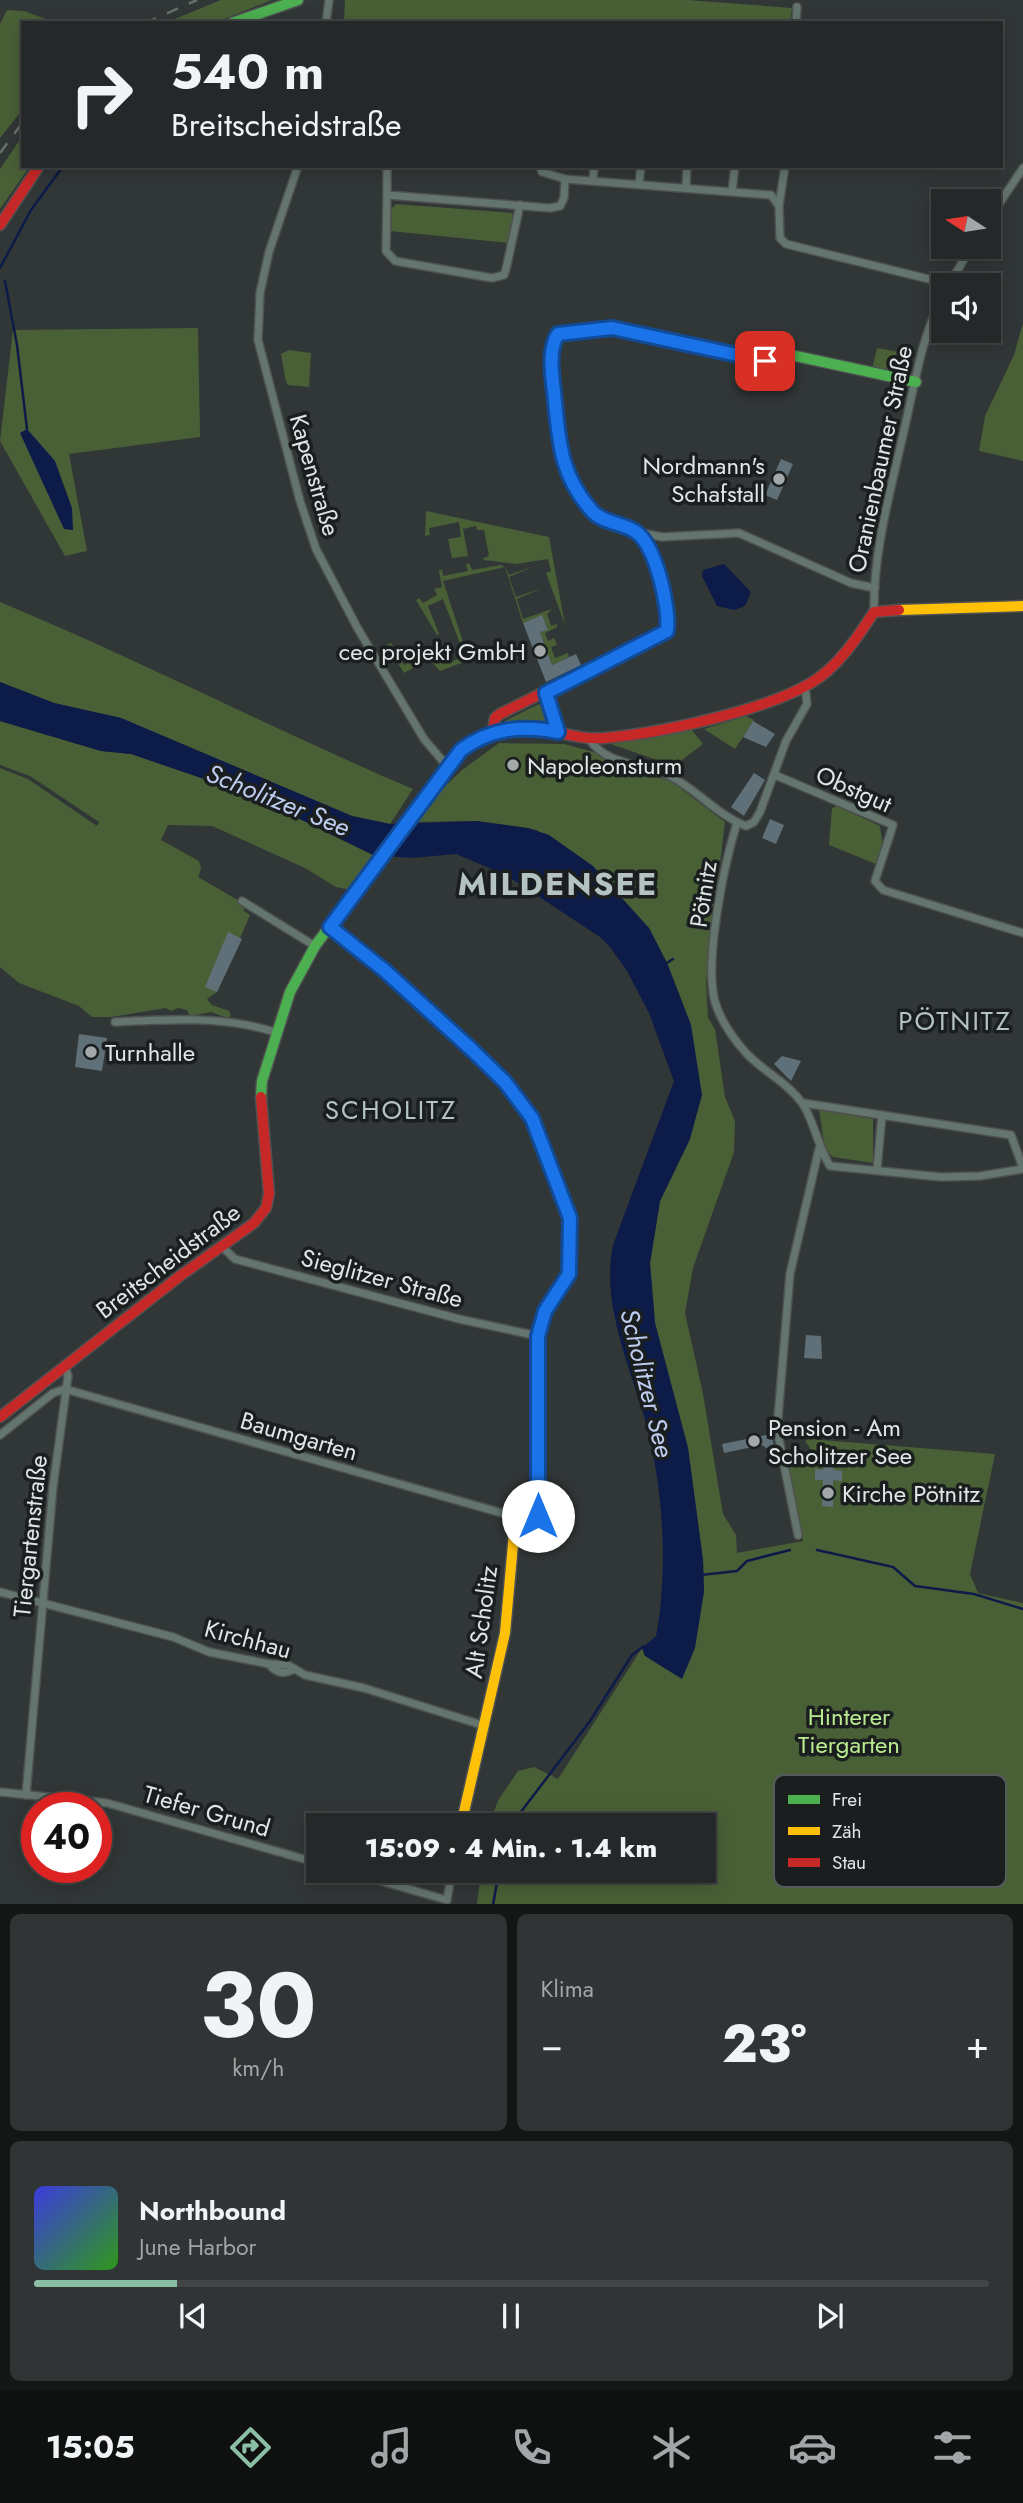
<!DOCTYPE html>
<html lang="de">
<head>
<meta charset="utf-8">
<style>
  :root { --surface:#252828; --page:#313434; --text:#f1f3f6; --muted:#a3a6a8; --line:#424445; --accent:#8abfa5 }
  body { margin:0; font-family:Jost,sans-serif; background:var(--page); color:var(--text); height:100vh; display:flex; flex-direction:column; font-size:26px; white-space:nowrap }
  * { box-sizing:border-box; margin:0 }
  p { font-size:23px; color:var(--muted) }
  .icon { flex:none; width:38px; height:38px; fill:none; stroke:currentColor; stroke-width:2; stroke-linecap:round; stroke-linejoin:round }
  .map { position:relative; height:1904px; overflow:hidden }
  .panel { display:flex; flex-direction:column; gap:10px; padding:10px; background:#141616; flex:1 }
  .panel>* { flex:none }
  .top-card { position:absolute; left:21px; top:21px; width:982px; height:147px; border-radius:0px; box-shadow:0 4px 18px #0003,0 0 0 2px var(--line); background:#252828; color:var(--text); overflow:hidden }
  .needle { width:46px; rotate:282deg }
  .controls { position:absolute; left:931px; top:189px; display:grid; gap:14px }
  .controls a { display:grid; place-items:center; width:70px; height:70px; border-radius:0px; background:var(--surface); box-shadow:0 4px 18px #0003,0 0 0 2px var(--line); font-size:35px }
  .speed { position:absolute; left:21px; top:1792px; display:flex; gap:14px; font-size:35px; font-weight:700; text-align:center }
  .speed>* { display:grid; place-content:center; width:91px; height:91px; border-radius:50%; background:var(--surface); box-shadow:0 4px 18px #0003,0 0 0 2px var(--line); line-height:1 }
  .speed .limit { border:10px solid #d22; background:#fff; color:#111 }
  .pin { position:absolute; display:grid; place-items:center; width:60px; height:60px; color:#fff; margin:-30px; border-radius:14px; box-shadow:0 4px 10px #0006 }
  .me { position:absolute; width:77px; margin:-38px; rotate:0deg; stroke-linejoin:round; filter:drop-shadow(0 0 5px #0008) }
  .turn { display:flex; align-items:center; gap:24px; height:147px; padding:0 35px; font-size:32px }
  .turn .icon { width:91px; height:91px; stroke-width:2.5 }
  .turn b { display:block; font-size:49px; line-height:60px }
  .big { font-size:52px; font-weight:800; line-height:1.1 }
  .panel .tile { flex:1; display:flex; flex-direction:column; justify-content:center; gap:10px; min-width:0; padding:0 24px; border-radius:10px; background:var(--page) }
  .panel .dial { align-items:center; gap:0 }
  .dial b { font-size:91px; line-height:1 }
  .song { display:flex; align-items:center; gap:21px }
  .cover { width:84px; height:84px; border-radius:10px; background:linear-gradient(135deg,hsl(240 70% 55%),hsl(110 70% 35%)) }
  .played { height:7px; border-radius:4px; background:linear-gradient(90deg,var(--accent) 15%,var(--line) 15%) }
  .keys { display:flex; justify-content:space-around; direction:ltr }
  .heat { display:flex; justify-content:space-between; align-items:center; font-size:38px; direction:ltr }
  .panel .tiles { flex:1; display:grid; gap:10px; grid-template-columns:1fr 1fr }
  .tile:last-child { grid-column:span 2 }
  .trip { position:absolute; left:306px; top:1813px; width:410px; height:70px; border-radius:0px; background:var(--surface); box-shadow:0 4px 18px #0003,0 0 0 2px var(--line); font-weight:800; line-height:70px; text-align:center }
  .tabs { display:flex; height:112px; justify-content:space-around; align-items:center; background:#0f1010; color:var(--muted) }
  .tabs .icon { width:49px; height:49px }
  .tabs .selected { color:var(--accent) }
  .tabs b { font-size:32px; color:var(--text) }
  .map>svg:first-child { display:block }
  .green { fill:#496036 }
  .water { fill:#0d1b49 }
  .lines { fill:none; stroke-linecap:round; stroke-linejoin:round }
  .stream { stroke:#0d1b49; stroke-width:2.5 }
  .building { fill:#5f7078 }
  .street-casing { stroke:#4e5151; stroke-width:10 }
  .fast-casing { stroke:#4e5151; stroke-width:13 }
  .slow-casing { stroke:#4e5151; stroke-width:13 }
  .jam-casing { stroke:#4e5151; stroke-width:13 }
  .street { stroke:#64756e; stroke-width:7 }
  .fast { stroke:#4caf50; stroke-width:10 }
  .slow { stroke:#ffc107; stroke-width:10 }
  .jam { stroke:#c62828; stroke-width:10 }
  .rail { stroke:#67726f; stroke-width:2.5; stroke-dasharray:12 12; stroke-linecap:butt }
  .route-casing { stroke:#114b97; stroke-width:18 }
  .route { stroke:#1a73e8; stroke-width:12 }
  .poi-dot { fill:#a3a8a8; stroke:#1a1e1f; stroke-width:2.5 }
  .labels { text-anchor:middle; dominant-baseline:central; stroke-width:7; stroke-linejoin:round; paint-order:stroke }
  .street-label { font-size:24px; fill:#e0e6e6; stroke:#1a1e1f }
  .poi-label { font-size:24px; fill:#e0e6e6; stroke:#1a1e1f; text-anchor:start }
  .park-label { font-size:24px; fill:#baeb91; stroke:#1a1e1f }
  .water-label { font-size:26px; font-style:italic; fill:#becdef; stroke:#1a1e1f }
  .neighbourhood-label { font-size:26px; letter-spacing:2px; fill:#b5c2c2; stroke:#1a1e1f }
  .district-label { font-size:32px; font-weight:bold; letter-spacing:2px; fill:#b5c2c2; stroke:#1a1e1f }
  .key { fill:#1a1e1f; stroke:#555a5b; stroke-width:2 }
  .key-label { font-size:19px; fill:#e0e6e6 }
</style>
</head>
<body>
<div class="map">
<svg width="1023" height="1905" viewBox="0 0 1023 1905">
  <rect width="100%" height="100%" fill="#313636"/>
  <g class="green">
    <path d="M221,0H272L214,23H165Z"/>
    <path d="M345,0H687L792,8L790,23H344Z"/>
    <path d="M7,10L24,11L57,23H23V109L0,138V24Z"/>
    <path d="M23,135V166H30L0,209V169Z"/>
    <path d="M396,204L512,213L514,217L509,243L390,231V210Z"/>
    <path d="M1023,323V461L979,451L985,416L1014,355Z"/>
    <path d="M198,328L200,437L69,454L87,551L65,556L0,441L13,330Z"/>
    <path d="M877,348L904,353L899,375L872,369Z"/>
    <path d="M289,350L311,353L309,387L288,385L286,382L281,354Z"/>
    <path d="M426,511L549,537L565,625L546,573L551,571L548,559L516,564L484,560L483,558L489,556L484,530H477L476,526L463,529L468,556L452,558L448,539L461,537L459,522L429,528L430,535L425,536Z"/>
    <path d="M469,563L472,570L501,565L506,568L509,575L535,566L509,577L516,597L543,588L517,599L523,619L552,609L547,614L551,626L557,624V627L545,633L548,641L554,638L557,645L551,647L555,658L568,653L569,657L552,665L540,632L548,629L542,616L523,623L505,567L443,581L469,660L440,671L429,659L404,673L387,645L391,643L404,665L436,648L442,659L448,657L450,662L465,656L443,599L428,606L439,634L437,635L416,600L419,598L423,603L437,595L434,589L442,587L439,571L442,569L443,576L468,571L466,564Z"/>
    <path d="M0,602C140,660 274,730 413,789L390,824L352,816L121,718L54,703L0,682Z"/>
    <path d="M539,704L548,714L546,724L501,723Z"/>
    <path d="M746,716L754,720L735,749L704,729Z"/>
    <path d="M0,721L101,751L131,754L251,795L373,855L347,889L336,887L305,868L212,826L168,825L161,840L199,861L201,869L198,877L243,903L244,911L250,915L217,992L207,999L212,1005L229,1011L231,1016L227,1018L211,1012L190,1016L187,1010L178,1008L171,1011L166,1008L111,1017H92L79,1006L19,983L0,967V768L28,779L97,826L99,822L30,776L0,765Z"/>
    <path d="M691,729L703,744L674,766L611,744Z"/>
    <path d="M499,743L564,744L597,753L620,766L671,781L725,822L706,982L708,1018L715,1029L725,1097L735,1121L734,1152L693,1268L685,1313L703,1394L723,1514L736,1535L737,1553L803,1541L787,1465L812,1463L810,1448L805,1441L809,1439L995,1454L970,1574L978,1593L1023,1603V1904H477L481,1871H704V1825H488L499,1799L518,1771L534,1767L558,1779L642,1648L645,1656L704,1592L703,1560L688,1448L655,1323L650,1263L660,1201L690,1139L691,1025L667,963L649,928L537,830L477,821L408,822L462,770Z"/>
    <path d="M837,806L880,826L883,846L876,864L829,845L832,808Z"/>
    <path d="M819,1110L873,1119V1163L833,1157L825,1150Z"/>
  </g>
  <g class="water">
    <path d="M27,429L55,461L72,508L73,530L64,529L20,433Z"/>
    <path d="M724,564L751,592L745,606L734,610L717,606L702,576L703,570Z"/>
    <path d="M0,682L54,703L121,718L352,816L390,824L477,821L528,828L549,835L593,866L649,928L667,963L691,1025L702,1095L690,1139L660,1201L650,1263L655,1323L688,1448L703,1560L704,1592L695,1648L682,1679L645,1656L642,1648L656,1636C669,1569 663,1479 643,1413C628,1362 601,1300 613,1245L674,1081L649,1013L627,971L610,947L600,937L506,875L456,854L412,858L373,855L251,795L131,754L101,751L0,721Z"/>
  </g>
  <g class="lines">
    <g class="stream">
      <path d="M0,268L31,210L61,169"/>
      <path d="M5,281L17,345L27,429"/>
      <path d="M667,963L673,959"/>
      <path d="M817,1550L893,1567L915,1586L974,1594L1023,1609"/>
      <path d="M701,1575L737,1571L747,1561L790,1550"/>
      <path d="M511,1825L590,1721L632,1655L644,1646"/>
      <path d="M493,1905L499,1871"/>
    </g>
  </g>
  <g class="building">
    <path d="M781,459L793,464L777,500L765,495Z"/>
    <path d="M542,615L548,630L540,632L552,665L576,654L581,665L546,682L523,623Z"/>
    <path d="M753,721L775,734L766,747L743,737Z"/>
    <path d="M754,773L765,780L744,816L731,807Z"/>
    <path d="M770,819L784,825L776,844L762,838Z"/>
    <path d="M228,932L242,939L217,992L205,987Z"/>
    <path d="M79,1034L107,1038L102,1071L75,1067Z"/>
    <path d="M782,1056L801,1061L791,1081L774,1064Z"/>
    <path d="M806,1335L821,1336L822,1359L804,1358Z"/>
    <path d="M771,1434L774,1446L766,1448L762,1445L724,1453L722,1444Z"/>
    <path d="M828,1457L834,1462V1470L842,1471V1481L833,1480V1507L822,1506L823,1480H815V1469L823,1470L824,1460Z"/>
  </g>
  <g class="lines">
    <defs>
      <g id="street">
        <path d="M326,23L329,0"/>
        <path d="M796,23L797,7"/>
        <path d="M298,166L269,252L260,293L258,340L300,501L316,549L358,629L424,739L447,766"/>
        <path d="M387,166V195L550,208L560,206L564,198L565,179"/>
        <path d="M540,166L542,172L565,179L771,195L779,206L780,238L786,244L949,284"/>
        <path d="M593,181L594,166"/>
        <path d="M639,184L641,166"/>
        <path d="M686,187L687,166"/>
        <path d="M732,191L735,166"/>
        <path d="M387,195L386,251L395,261L492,278L504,275L506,269L520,205"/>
        <path d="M779,206L785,166"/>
        <path d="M989,219L1023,168"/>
        <path d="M949,285L971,247"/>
        <path d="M637,532L662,537L739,533L851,583L875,588"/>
        <path d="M874,612C873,550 892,486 905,426C915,383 922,335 943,296"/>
        <path d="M546,693L558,732"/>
        <path d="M589,739C608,767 645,763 672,777C698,791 719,816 746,826L754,822L760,812L786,741L807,704L805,686"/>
        <path d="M775,775L893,825L875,881L883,890L1023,933"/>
        <path d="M737,823C724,864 707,950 713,992C716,1015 731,1036 746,1053C763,1071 788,1083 802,1103C813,1118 818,1147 830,1166L941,1177L980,1176L1023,1169"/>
        <path d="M242,901L315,946"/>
        <path d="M115,1022C169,1019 224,1016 275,1032"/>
        <path d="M803,1103L1011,1135L1023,1168"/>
        <path d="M877,1169L882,1115"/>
        <path d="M221,1246L235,1259L459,1319L538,1336"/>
        <path d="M0,1435L53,1393L65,1389L523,1519"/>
        <path d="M798,1535L777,1429L790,1274L819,1149"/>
        <path d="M0,1592L173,1637L209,1652L269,1664C275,1672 283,1675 292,1670"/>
        <path d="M269,1664L288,1665L305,1675L364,1688L485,1726"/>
        <path d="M0,1792L107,1803L318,1863"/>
        <path d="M26,1795L53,1487L68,1376L65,1366"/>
        <path d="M346,1871L447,1900L452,1871"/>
      </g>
      <g id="fast">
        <path d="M232,23L298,0"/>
        <path d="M551,365L554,340C587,311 721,351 765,361L780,363L791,355L916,382"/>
        <path d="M329,927L384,970L505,1081L532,1118L561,1193"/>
        <path d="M261,1097L262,1081L290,992L315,946L433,788"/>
      </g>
      <g id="slow">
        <path d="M899,610L1023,606"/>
        <path d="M461,1825L505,1633L514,1533L518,1526"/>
      </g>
      <g id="jam">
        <path d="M0,225L39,166"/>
        <path d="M493,732L495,718L500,714L667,631L669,617L651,552L636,532L594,514L562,461L551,365"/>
        <path d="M433,788C442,776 450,760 462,750C480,732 517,724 542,729C563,733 583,740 605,738C660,733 764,711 811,683C838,667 857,638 874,612L899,610"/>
        <path d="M0,1417L180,1276L254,1223L266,1208L269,1194L261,1097"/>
        <path d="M518,1526L523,1519L538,1516V1336L546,1311L569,1274L570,1218L561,1193"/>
      </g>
    </defs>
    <use href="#street" class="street-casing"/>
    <use href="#fast" class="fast-casing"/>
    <use href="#slow" class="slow-casing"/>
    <use href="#jam" class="jam-casing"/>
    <use href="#street" class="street"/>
    <use href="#fast" class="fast"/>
    <use href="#slow" class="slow"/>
    <use href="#jam" class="jam"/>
    <g class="rail">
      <path d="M145,23L197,0"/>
      <path d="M0,153L23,122"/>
    </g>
  </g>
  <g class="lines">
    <defs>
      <path id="route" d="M538,1516V1336L545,1311L569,1274L570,1218L532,1118L505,1082L470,1048L384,970L330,927L461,750C491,728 522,725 558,732L546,693L667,631C670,608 656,546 636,532C624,523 602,523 592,511C559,474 559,439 554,392C552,375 548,349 558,334L612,328L765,361"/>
    </defs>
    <use href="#route" class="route-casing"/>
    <use href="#route" class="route"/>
  </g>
  <g class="poi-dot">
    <circle cx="779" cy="479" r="7"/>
    <circle cx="540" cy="651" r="7"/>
    <circle cx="513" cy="765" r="7"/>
    <circle cx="91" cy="1052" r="7"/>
    <circle cx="754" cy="1441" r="7"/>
    <circle cx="828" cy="1493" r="7"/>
  </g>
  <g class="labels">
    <g class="street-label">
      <text transform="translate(880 459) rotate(-78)">Oranienbaumer Straße</text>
      <text transform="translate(315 475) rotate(74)">Kapenstraße</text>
      <text transform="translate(854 789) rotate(24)">Obstgut</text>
      <text transform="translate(703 894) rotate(-81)">Pötnitz</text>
      <text transform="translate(168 1261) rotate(-37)">Breitscheidstraße</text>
      <text transform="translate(382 1278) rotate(15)">Sieglitzer Straße</text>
      <text transform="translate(299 1436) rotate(16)">Baumgarten</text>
      <text transform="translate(30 1536) rotate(-84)">Tiergartenstraße</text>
      <text transform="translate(481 1622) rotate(-82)">Alt Scholitz</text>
      <text transform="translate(248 1639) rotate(15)">Kirchhau</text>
      <text transform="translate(207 1811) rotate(16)">Tiefer Grund</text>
    </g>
    <g class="poi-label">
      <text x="765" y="465" text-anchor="end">Nordmann's<tspan x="765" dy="28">Schafstall</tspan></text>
      <text x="526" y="651" text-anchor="end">cec projekt GmbH</text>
      <text x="527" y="765">Napoleonsturm</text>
      <text x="105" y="1052">Turnhalle</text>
      <text x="768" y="1427">Pension - Am<tspan x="768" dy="28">Scholitzer See</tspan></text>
      <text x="842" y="1493">Kirche Pötnitz</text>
    </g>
    <g class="park-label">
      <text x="849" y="1716">Hinterer<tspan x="849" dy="28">Tiergarten</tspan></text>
    </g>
    <g class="water-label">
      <text transform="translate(278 800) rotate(22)">Scholitzer See</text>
      <text transform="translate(647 1383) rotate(76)">Scholitzer See</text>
    </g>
    <g class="neighbourhood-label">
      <text x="955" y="1021">PÖTNITZ</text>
      <text x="391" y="1110">SCHOLITZ</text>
    </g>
    <g class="district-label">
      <text x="558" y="884">MILDENSEE</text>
    </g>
  </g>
  <rect x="774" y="1775" width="232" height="112" rx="10" class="key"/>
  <rect x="788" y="1795" width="32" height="9" fill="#4caf50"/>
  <rect x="788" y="1827" width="32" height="8" fill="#ffc107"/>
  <rect x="788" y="1858" width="32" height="9" fill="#c62828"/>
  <g class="key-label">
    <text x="832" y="1806">Frei</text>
    <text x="832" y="1838">Zäh</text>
    <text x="832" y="1869">Stau</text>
  </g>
</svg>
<div class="controls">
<a><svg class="needle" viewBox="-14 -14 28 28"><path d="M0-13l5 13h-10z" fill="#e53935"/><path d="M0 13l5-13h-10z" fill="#a3a6a8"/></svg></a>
<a><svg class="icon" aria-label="sound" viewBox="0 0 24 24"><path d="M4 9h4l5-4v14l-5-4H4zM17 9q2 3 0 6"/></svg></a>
</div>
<div class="speed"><div class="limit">40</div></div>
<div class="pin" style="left:765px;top:361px;background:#d93025"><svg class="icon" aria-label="arrive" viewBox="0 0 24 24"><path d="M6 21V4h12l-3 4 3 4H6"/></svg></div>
<svg class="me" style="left:538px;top:1516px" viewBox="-20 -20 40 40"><circle r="19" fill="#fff"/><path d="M0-13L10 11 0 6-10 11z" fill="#1a73e8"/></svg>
<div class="trip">15:09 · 4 Min. · 1.4 km</div>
<div class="top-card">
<div class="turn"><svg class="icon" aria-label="right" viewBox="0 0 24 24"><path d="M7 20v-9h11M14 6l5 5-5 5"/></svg><div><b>540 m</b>Breitscheidstraße</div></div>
</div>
</div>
<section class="panel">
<div class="tiles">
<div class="tile dial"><b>30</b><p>km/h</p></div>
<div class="tile"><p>Klima</p>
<div class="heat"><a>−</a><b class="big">23°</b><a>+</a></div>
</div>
<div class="tile">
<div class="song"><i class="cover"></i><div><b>Northbound</b><p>June Harbor</p></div></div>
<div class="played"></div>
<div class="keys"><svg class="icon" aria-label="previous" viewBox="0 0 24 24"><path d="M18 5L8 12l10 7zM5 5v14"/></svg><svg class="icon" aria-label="pause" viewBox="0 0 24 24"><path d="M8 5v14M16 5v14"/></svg><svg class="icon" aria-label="next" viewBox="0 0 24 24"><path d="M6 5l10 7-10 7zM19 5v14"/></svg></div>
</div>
</div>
</section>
<nav class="tabs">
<b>15:05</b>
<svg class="icon selected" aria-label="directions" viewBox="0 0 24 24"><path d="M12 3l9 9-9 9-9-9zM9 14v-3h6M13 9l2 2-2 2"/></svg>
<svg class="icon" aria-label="music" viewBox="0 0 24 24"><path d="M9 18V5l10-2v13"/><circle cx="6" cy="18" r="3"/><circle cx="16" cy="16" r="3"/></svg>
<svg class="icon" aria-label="phone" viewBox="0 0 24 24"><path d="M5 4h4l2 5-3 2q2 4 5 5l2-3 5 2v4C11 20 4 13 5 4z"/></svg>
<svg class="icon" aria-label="climate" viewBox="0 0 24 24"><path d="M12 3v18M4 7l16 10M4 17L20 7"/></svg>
<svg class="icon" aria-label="car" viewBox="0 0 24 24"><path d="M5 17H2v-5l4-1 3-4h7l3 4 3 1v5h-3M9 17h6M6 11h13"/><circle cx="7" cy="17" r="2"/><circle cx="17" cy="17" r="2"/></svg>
<svg class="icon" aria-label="filters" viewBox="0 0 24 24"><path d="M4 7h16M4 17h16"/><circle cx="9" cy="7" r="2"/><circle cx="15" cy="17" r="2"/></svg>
</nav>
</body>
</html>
